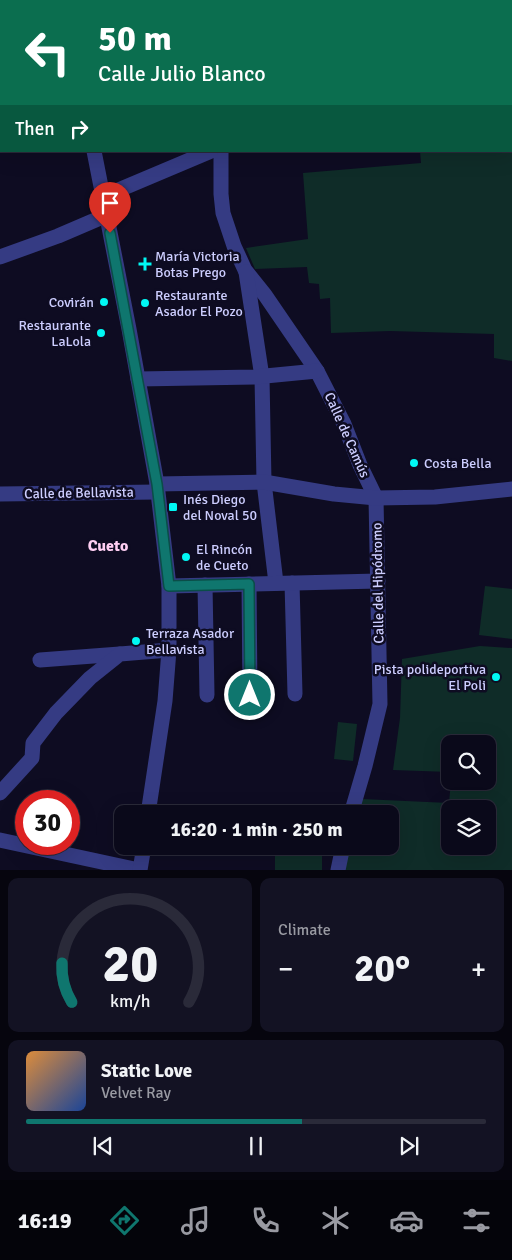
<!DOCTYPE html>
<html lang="en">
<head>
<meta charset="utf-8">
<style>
  :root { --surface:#0a091a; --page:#131223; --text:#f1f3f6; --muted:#999aa2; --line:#2a2a39; --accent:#0f766e }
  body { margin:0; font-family:Signika,sans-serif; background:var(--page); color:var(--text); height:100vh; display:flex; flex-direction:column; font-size:19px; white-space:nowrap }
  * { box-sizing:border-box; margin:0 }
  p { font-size:16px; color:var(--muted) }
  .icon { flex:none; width:28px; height:28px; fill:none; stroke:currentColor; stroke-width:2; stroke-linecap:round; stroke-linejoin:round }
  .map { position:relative; height:870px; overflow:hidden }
  .drawer { display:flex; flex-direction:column; gap:8px; padding:8px; background:#06050e; flex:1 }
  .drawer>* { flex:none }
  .top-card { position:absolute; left:0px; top:0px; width:512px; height:152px; box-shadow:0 5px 20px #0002,0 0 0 1px var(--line); background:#0b6e4f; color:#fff; overflow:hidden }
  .fabs { position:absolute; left:441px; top:735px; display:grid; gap:10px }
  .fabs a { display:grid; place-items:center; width:55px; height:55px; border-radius:10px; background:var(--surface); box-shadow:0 5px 20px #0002,0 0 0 1px var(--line); font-size:25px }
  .speed { position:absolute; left:15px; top:790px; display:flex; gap:10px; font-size:25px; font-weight:700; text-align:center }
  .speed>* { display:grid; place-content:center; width:65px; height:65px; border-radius:50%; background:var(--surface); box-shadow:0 5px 20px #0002,0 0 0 1px var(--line); line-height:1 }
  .speed .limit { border:8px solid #d22; background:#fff; color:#111 }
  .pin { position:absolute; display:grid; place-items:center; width:42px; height:42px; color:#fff; margin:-51px -21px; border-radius:50% 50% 50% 0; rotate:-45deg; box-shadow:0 0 5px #0007 }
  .pin .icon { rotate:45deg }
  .me { position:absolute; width:55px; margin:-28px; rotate:0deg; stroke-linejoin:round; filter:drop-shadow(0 0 4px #0008) }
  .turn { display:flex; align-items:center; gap:18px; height:105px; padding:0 15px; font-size:22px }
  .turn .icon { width:65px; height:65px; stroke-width:2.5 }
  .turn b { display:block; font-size:35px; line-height:42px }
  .then { display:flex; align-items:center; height:48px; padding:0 15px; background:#0003; gap:10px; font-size:19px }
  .big { font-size:38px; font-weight:800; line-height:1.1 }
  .drawer .tile { flex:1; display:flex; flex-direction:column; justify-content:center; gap:8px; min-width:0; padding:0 18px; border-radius:10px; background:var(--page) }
  .drawer .dial { align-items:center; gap:0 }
  .dial svg { height:130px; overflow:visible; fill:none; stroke:var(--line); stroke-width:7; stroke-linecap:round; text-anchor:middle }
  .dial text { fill:var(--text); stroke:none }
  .song { display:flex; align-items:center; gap:15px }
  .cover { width:60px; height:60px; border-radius:8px; background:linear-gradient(135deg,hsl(30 70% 55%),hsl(220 70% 35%)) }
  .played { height:5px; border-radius:2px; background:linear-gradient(90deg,var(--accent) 60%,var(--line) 60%) }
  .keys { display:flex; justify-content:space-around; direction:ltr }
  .heat { display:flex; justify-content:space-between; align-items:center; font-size:28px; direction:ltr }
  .drawer .tiles { flex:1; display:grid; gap:8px; grid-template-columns:1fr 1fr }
  .tile:last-child { grid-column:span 2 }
  .trip { position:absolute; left:114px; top:805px; width:285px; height:50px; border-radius:10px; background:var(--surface); box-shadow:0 5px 20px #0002,0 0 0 1px var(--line); font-weight:800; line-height:50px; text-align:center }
  .tab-bar { display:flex; height:80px; justify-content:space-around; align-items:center; background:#04040a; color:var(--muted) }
  .tab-bar .icon { width:35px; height:35px }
  .tab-bar .current { color:var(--accent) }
  .tab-bar b { font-size:22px; color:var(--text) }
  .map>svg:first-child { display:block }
  .green { fill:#0f2c28; fill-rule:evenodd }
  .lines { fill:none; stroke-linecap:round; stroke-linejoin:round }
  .minor { stroke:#353b83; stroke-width:15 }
  .route-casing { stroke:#0a4d48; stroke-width:12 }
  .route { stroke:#0f766e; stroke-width:9 }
  .poi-dot { fill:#00f8f4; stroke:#0e0c22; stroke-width:2 }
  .labels { text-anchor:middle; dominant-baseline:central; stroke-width:5; stroke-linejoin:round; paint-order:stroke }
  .poi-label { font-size:14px; fill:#cdceff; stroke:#0e0c22; text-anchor:start }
  .street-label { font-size:14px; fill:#cdceff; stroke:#0e0c22 }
  .quarter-label { font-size:16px; font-weight:bold; fill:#ffcff3; stroke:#0e0c22 }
</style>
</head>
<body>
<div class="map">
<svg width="512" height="870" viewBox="0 0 512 870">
  <rect width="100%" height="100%" fill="#0e0c22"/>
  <g class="green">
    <path d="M394,0H512V361L494,358V334L390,331L331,333L330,298L320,299L319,284L309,283L307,267L255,269L246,248L308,239L303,173L421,163L420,151H511V1H389Z"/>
    <path d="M485,586L512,589V639L479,635Z"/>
    <path d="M480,646L512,648V870H344L350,846H390V814H358L362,799L449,803L451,781H488V744H450V772L393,770L400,718L402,659ZM450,809H488V846H450Z"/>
    <path d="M338,722L357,724L353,761L334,759Z"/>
    <rect x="275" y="846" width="47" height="24"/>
  </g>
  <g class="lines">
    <g class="minor">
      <path d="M61,0L62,1"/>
      <path d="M232,0H239"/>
      <path d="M46,1L48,0"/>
      <path d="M264,1V0"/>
      <path d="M0,27L1,26"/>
      <path d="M94,151L129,329L157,484L169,586V650L165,701L148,814"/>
      <path d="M221,151V194L223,213L234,246L245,270L265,295L317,371L344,424L360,465L376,498L380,704L365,766L351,814"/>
      <path d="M102,197L211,151"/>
      <path d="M0,257L58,236L107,215"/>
      <path d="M246,272L262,377L264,482L276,583"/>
      <path d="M138,379L255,377L317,371"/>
      <path d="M157,484L264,482L334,494L376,498L435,497L512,489"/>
      <path d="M0,494L157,492"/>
      <path d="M292,583L295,694"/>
      <path d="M249,584L250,695"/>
      <path d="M205,585L207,695"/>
      <path d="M169,586L378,581"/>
      <path d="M40,660L120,654"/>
      <path d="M0,793L32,758L33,743L56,713L90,678L120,654L169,650"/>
      <path d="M0,840L139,870"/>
      <path d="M140,870L144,846"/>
      <path d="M338,870L343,846"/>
    </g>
  </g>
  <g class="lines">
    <defs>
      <path id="route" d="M110,233L157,484L169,586L249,584L250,695"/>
    </defs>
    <use href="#route" class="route-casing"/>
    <use href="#route" class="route"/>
  </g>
  <g class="poi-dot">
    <path d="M142.5 256.5h5v5h5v5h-5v5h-5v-5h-5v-5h5z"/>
    <circle cx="104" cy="302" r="5"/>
    <circle cx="145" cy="303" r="5"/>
    <circle cx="101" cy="333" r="5"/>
    <circle cx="414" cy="463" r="5"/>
    <rect x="168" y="502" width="10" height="10" rx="2.5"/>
    <circle cx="186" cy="557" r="5"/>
    <circle cx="136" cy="641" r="5"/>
    <circle cx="496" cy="677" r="5"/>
  </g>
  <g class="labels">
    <g class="poi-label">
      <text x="155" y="256">María Victoria<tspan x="155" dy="16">Botas Prego</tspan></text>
      <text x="155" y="295">Restaurante<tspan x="155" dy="16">Asador El Pozo</tspan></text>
      <text x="94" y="302" text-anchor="end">Covirán</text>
      <text x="91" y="325" text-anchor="end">Restaurante<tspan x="91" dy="16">LaLola</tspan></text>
      <text x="424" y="463">Costa Bella</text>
      <text x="183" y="499">Inés Diego<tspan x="183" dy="16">del Noval 50</tspan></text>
      <text x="196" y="549">El Rincón<tspan x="196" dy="16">de Cueto</tspan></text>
      <text x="146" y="633">Terraza Asador<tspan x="146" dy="16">Bellavista</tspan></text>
      <text x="486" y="669" text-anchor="end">Pista polideportiva<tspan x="486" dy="16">El Poli</tspan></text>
    </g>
    <g class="street-label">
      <text transform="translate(347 435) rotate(66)">Calle de Camús</text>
      <text transform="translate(79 493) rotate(-1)">Calle de Bellavista</text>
      <text transform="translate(378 583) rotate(-91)">Calle del Hipódromo</text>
    </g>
    <g class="quarter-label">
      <text x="108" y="546">Cueto</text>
    </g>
  </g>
</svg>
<div class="fabs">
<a><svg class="icon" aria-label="search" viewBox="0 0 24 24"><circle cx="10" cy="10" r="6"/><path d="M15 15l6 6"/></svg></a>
<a><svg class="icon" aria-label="layers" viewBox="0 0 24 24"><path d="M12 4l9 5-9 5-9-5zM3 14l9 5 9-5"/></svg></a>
</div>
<div class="speed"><div class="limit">30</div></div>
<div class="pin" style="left:110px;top:233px;background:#d93025"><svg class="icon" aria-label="arrive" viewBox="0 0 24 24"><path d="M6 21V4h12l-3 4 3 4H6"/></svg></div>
<svg class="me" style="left:250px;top:695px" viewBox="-20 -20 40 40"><circle r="17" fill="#0f766e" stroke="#fff" stroke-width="3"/><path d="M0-11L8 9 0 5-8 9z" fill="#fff"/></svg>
<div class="trip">16:20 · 1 min · 250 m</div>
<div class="top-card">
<div class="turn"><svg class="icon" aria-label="left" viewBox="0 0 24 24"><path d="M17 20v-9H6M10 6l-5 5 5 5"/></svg><div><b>50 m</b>Calle Julio Blanco</div></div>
<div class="then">Then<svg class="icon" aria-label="right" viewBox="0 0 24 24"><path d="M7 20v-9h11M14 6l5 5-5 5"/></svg></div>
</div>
</div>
<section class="drawer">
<div class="tiles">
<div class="tile dial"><svg viewBox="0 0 100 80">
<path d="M14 69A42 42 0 1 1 86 69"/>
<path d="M14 69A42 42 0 0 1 8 45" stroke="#0f766e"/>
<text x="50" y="56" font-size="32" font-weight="700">20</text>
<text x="50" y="72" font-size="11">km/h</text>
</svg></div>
<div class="tile"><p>Climate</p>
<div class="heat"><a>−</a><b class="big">20°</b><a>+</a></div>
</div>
<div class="tile">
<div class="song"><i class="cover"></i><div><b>Static Love</b><p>Velvet Ray</p></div></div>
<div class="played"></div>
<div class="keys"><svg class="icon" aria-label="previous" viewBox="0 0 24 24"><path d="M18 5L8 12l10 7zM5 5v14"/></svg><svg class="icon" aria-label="pause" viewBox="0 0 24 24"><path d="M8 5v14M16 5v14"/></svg><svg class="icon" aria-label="next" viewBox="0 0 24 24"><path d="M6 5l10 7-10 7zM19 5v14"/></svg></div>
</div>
</div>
</section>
<nav class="tab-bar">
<b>16:19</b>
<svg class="icon current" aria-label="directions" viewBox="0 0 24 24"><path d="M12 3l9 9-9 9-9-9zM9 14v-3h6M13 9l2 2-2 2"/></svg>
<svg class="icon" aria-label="music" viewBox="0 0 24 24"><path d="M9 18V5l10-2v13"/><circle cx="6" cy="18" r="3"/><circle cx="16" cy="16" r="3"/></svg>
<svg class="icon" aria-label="phone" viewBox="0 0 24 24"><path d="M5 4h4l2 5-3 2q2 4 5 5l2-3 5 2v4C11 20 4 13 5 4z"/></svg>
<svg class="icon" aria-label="climate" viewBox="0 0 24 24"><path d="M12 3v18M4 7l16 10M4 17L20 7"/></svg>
<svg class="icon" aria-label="car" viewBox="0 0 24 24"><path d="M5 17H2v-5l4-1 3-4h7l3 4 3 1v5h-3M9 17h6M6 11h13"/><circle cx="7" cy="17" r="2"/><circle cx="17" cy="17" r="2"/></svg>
<svg class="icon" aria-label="filters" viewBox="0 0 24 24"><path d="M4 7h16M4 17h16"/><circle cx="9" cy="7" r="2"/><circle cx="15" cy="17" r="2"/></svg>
</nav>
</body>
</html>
